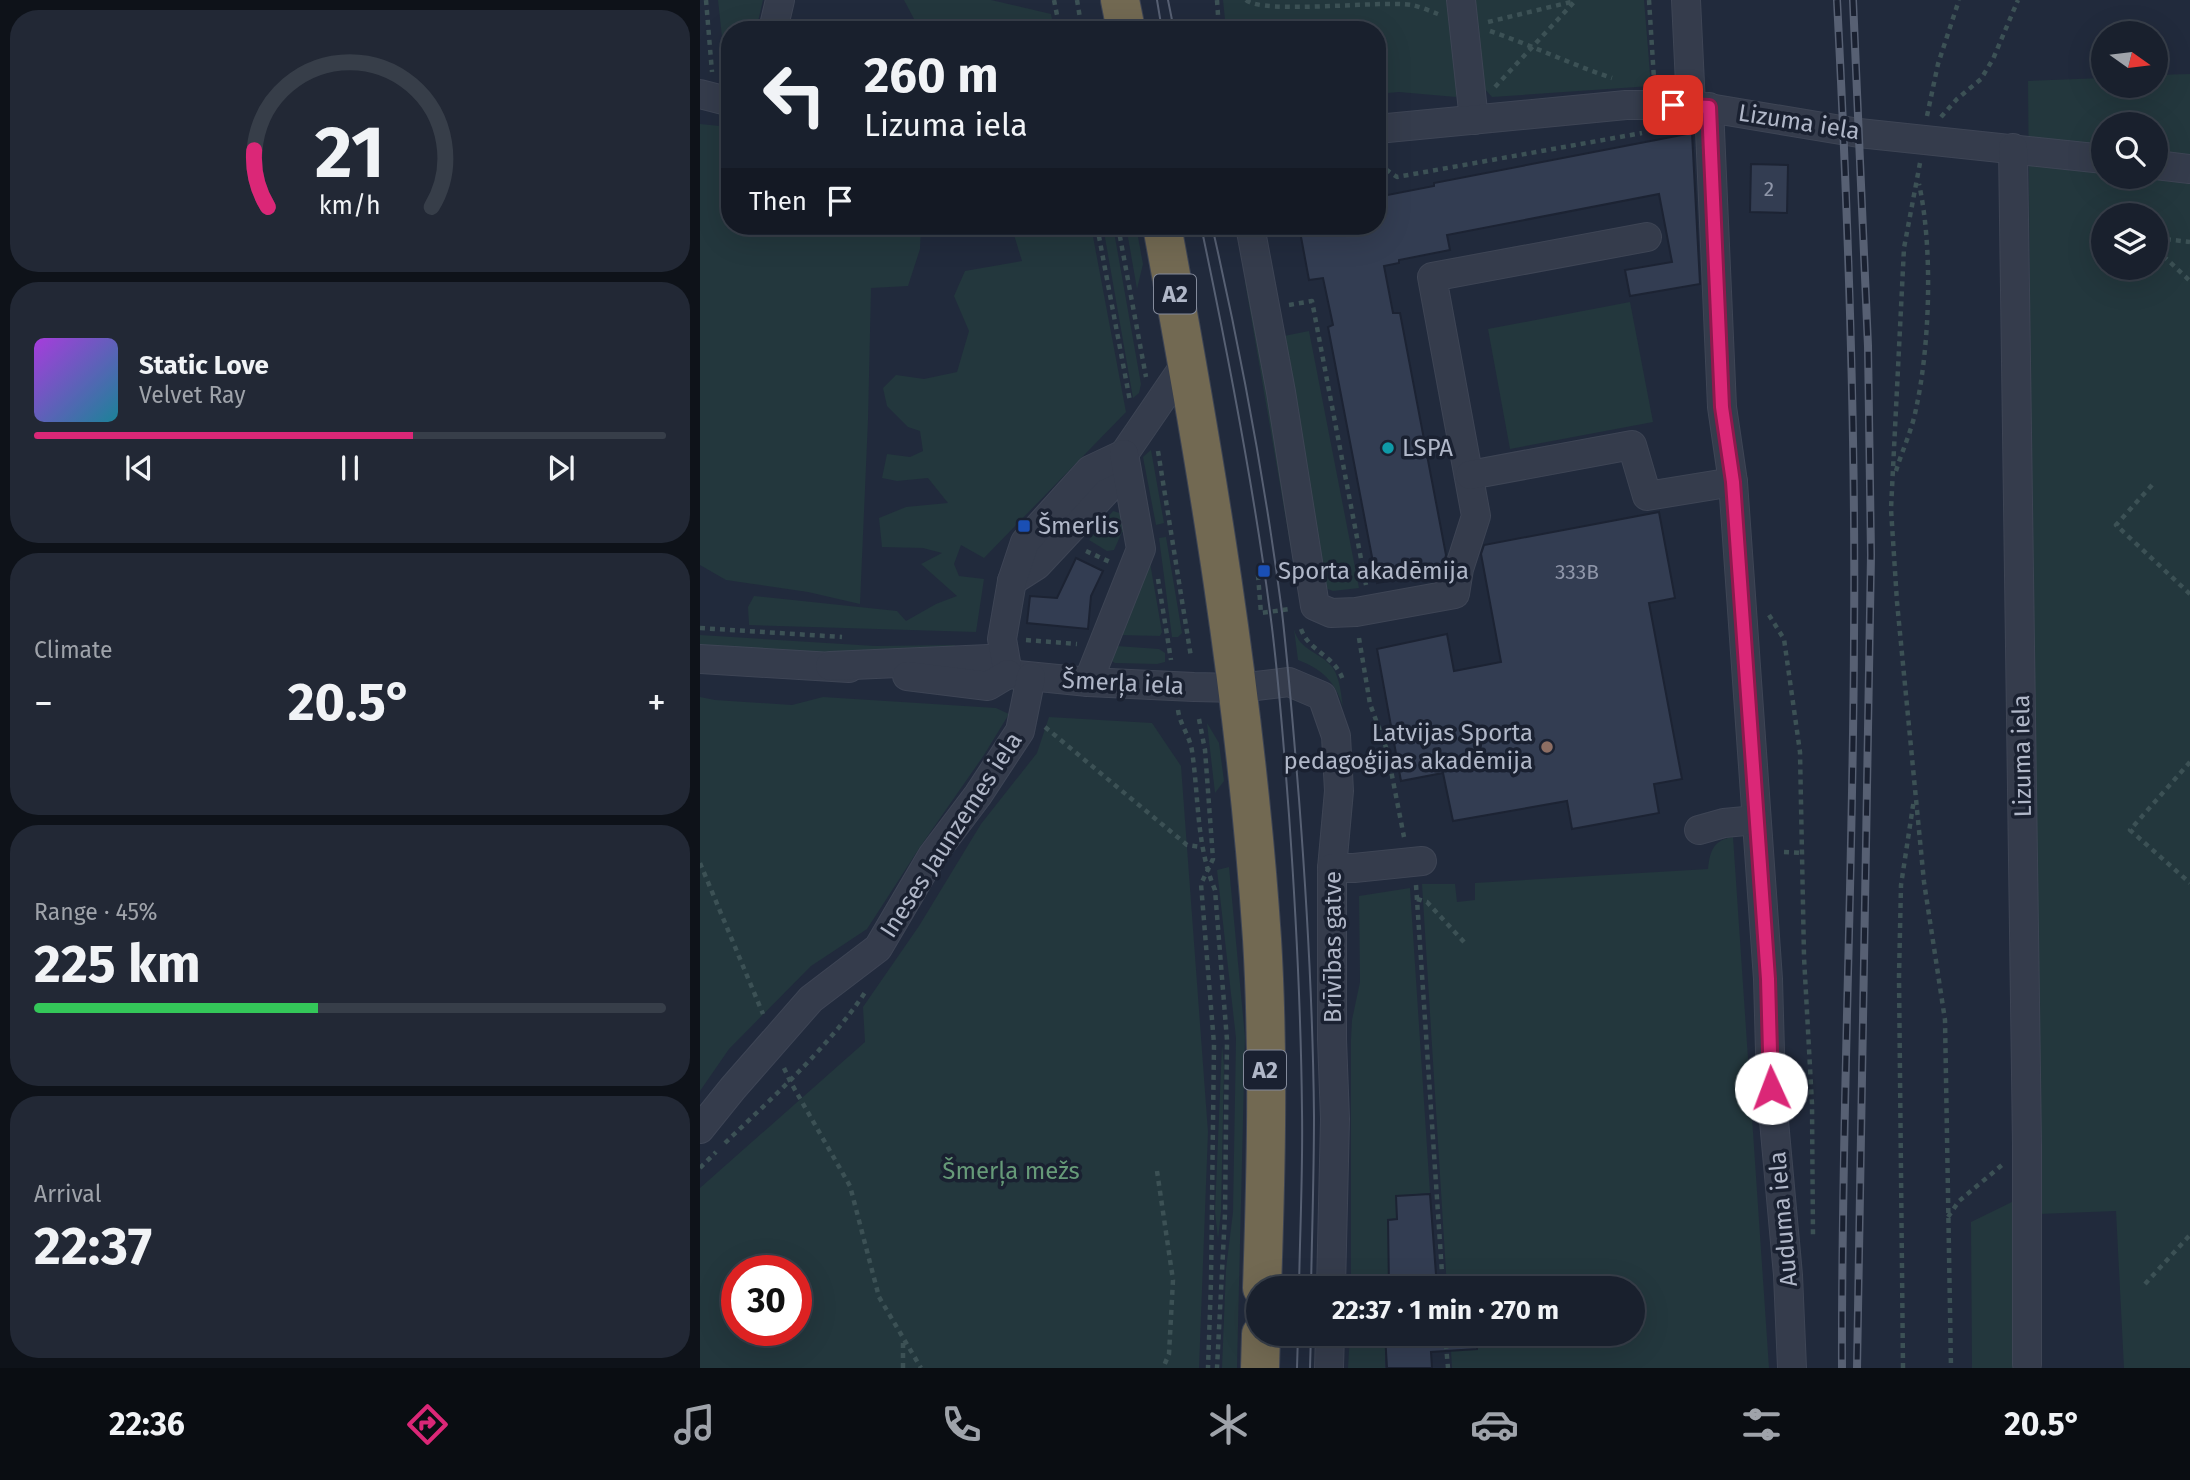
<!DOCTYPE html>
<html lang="en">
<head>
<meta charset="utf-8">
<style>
  :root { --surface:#19202d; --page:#222835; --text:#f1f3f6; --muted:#9fa3aa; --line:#373e49; --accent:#db2777 }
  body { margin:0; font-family:"Fira Sans",sans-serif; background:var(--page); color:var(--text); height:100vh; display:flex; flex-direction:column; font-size:26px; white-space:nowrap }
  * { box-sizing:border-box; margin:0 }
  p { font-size:23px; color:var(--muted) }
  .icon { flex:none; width:38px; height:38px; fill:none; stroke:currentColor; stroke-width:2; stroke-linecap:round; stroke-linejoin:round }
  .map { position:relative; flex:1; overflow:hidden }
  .details { display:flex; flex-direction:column; gap:10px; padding:10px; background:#0e1219; width:700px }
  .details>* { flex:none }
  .hud { position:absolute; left:21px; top:21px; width:665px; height:214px; border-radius:28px; box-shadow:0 7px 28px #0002,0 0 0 2px var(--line); background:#19202d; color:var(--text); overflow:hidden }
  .needle { width:46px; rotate:104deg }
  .tools { position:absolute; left:1391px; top:21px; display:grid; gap:14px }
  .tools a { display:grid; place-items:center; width:77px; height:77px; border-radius:50%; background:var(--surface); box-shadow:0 7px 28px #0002,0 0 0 2px var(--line); font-size:35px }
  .speed { position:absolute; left:21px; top:1255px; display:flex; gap:14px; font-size:35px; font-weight:700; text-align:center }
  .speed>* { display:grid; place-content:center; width:91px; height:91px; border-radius:50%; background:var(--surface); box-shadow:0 7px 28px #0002,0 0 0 2px var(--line); line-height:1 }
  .speed .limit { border:10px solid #d22; background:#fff; color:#111 }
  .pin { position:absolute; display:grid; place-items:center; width:60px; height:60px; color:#fff; margin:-30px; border-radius:14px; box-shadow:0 4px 10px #0006 }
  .me { position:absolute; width:77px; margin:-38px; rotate:358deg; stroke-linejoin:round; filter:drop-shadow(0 0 5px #0008) }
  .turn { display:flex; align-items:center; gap:24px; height:147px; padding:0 28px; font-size:32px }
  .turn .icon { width:91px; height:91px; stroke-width:2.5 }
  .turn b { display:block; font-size:49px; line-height:60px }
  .then { display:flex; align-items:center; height:66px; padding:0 28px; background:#0003; gap:14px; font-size:26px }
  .big { font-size:52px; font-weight:700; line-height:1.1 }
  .details .widget { flex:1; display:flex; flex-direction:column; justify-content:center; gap:10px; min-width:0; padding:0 24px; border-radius:28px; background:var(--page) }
  .details .dial { align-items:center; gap:0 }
  .dial svg { height:182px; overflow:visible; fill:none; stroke:var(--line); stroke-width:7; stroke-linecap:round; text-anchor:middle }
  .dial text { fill:var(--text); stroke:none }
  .song { display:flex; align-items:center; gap:21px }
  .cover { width:84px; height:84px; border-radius:10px; background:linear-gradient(135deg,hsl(280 70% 55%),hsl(190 70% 35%)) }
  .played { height:7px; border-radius:4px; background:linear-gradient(90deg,var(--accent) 60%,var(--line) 60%) }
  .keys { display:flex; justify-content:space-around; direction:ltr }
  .heat { display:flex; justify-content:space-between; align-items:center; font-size:38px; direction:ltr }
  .charge { height:10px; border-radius:5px; background:linear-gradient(90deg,#34c759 45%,var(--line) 0) }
  .trip { position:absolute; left:546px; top:1276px; width:399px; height:70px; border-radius:35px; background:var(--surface); box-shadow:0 7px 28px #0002,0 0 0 2px var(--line); font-weight:700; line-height:70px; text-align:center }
  .dock { display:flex; height:112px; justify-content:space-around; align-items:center; background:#0a0d12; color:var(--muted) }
  .dock .icon { width:49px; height:49px }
  .dock .current { color:var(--accent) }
  .dock b { font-size:32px; color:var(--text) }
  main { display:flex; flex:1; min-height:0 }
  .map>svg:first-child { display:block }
  .green { fill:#23373d; fill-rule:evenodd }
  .building { fill:#333d52; stroke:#1c2333; stroke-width:2 }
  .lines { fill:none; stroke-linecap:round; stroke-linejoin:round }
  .minor-casing { stroke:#3e4555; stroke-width:30 }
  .highway-casing { stroke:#3d4454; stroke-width:40 }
  .path { stroke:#3c5155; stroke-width:4.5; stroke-dasharray:5 5; stroke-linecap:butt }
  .minor { stroke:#353c4c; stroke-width:28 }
  .highway { stroke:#726952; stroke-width:38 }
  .tram { stroke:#576073; stroke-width:2 }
  .rail-casing { stroke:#576073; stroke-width:8 }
  .rail { stroke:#1a2131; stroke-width:5; stroke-dasharray:16; stroke-linecap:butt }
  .route-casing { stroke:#8e194d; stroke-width:18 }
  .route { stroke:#db2777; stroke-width:12 }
  .culture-dot { fill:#0f9aa8; stroke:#1a2131; stroke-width:2.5 }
  .transit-dot { fill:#1a4fb4; stroke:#1a2131; stroke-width:2.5 }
  .education-dot { fill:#8d6e63; stroke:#1a2131; stroke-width:2.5 }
  .labels { text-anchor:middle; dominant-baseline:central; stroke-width:7; stroke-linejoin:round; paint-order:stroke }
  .number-label { font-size:21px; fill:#8f96a9 }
  .shield { fill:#1a2131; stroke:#838a9b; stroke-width:2 }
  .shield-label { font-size:23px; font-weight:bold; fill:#b0b7c8 }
  .street-label { font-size:24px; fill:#b0b7c8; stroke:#1a2131 }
  .poi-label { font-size:24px; fill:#b0b7c8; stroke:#1a2131; text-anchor:start }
  .park-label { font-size:24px; fill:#669a78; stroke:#1a2131 }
</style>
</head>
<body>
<main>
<section class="details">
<div class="widget dial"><svg viewBox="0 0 100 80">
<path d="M14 69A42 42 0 1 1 86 69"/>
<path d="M14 69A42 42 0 0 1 8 44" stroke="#db2777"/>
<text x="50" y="56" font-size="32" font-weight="700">21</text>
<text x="50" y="72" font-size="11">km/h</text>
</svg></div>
<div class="widget">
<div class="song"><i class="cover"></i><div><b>Static Love</b><p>Velvet Ray</p></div></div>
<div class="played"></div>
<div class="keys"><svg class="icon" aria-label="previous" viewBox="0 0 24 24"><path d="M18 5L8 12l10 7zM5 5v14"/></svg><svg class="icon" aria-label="pause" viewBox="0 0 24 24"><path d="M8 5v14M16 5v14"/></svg><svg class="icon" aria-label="next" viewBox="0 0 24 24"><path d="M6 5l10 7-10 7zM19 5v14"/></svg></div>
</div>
<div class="widget"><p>Climate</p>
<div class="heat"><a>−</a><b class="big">20.5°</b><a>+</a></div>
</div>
<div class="widget"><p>Range · 45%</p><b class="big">225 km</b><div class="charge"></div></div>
<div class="widget"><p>Arrival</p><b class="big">22:37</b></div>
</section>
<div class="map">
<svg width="1490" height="1368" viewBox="0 0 1490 1368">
  <rect width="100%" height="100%" fill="#212a3c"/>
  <g class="green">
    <path d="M18,0H63L56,30H30V81L27,84Z"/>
    <path d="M204,0H291L351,14L354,30H224L214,19Z"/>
    <path d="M523,0H753L760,85L756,97L699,92L677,94V30H526Z"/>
    <path d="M772,0H944L951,86L792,97L783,87Z"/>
    <path d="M1490,74V1368H1424L1416,1211L1338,1214L1328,81L1403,78L1404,86H1456V75ZM1404,124H1456V177H1404ZM1404,215H1456V268H1404Z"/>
    <path d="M0,124L30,127V194L26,196H30V226H221L220,249L208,286L171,288L168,420L160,604L108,592L26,580L0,565Z"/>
    <path d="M319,226H391L426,412L284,558L261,545L254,564L259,576L284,579L276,632L49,625L48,607L54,596L197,611L206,621L236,604L257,596L221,564L242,553L223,548L182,547L179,518L206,507L248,503L228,478L197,481L182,478L187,454L210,457L223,451L220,431L208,427L187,406L183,388L196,375L224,379L257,372L269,331L254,296L265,271L322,261L314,235Z"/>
    <path d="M403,226H413L441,384L439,393L433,398Z"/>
    <path d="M426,226H436L443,264L437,289Z"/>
    <path d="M552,280L607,603L599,595L545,282Z"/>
    <path d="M930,302L953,422L810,449L788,329Z"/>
    <path d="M609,331L659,588L633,591L625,588L579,337Z"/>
    <path d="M451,450L464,523L456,525L443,457Z"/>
    <path d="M413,511L423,514L425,532H422L414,550L407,551L389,540Z"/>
    <path d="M466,537L482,633L478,637H472L459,538Z"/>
    <path d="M449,557L462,632L460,636L419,635Z"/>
    <path d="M594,629C599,651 621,652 633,668C640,679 641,694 643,707C635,681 622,669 598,660Z"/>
    <path d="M0,635L175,646L255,645V654L175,657L0,645Z"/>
    <path d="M417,646L459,649L465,653V662L457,664L415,663L410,660Z"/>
    <path d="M0,697L15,700L92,705L123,697L296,708L309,714L284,755L220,847L167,929L111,966L29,1049L0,1091Z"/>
    <path d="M349,717L452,723L481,766L508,1132L499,1368H0V1188L165,1042L163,1007L219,926L281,824L337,753ZM37,1270H96V1330H37Z"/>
    <path d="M507,723L519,743L524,781L515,793Z"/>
    <path d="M1033,837L1069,1368H752L750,1334H933V1288H747L722,884H755L757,902L775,900V883L1008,869C1010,851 1013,840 1033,837Z"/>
    <path d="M529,867L545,1037L537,1368H522L526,1269L533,1212L536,1038L517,870Z"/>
    <path d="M710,888L730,1193L696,1196L697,1219L688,1220L689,1287L651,1288V1039L652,1020L660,982L659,896Z"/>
    <path d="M522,1045L524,1066L521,1212L518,1239L515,1211Z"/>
    <path d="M1314,1201L1316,1368H1272L1271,1222Z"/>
    <path d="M650,1334H685V1368H648Z"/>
  </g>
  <g class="building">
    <path d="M992,133L1000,284L930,296L925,270L972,262L959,194L747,235L750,250L699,260V263L684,266L693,313H700L746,555L742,571L677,583L628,327L633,325L623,278L609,280L599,226H677V197L734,186V183Z"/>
    <path d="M1051,164L1088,165L1087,213L1050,212Z"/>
    <path d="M959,512L975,598L949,603L982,779L954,784L959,813L872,829L867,801L753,821L743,773L701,781L677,649L747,634L754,671L801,662L781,554L784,545Z"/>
    <path d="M376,558L403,571L391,596L388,629L327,623L330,596L357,598Z"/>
    <path d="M730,1194L737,1288H689L688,1220L697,1219L696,1196Z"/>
    <path d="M685,1334H777V1349L731,1352L732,1368H687Z"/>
  </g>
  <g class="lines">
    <defs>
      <g id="minor">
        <path d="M761,0L774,120"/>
        <path d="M986,0L991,105"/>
        <path d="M73,30L80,0"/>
        <path d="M0,94L27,101L30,100"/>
        <path d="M1009,107L1022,407L1033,482L1068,979L1071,1088L1088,1275L1092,1368"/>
        <path d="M677,129L926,105H991L1159,133L1404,159"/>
        <path d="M1313,148L1327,1145V1364"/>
        <path d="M1456,165L1490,169"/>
        <path d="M550,226L581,392L615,606L631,613L656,612L755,594L759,569L776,516L732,277L947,237"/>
        <path d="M770,475L932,445L947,496L1033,482"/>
        <path d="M312,581L337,565L408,489L424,454L487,362"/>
        <path d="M0,659L149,668"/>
        <path d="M130,666L289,659L308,674L388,682L494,687L539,688L589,682L622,696L636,736L639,791L632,868V1039L635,1119L631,1288"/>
        <path d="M308,674L302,639L312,581L325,542L390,470L424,454"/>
        <path d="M207,676L288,686L308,674"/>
        <path d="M388,682L441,549L424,454"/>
        <path d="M999,830L1024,823L1056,820"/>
        <path d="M632,868H654L722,861"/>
        <path d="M0,1129L33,1088L111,999L178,948L232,856L278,795L320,731L331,677"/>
        <path d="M629,1368L630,1334"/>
      </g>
      <g id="highway">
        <path d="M420,0L426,30"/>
        <path d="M462,226C506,462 546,699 562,939C569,1055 566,1172 562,1288"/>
        <path d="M560,1368L561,1334"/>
      </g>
    </defs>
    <use href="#minor" class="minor-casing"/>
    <use href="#highway" class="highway-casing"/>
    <g class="path">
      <path d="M6,0L12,72"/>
      <path d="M354,0L360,30"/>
      <path d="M377,0L382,30"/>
      <path d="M517,0L519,30"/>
      <path d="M546,0C563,15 682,0 712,5C721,7 730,11 738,14"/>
      <path d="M949,0L954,79"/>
      <path d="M788,22L875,1"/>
      <path d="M790,31C831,45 870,64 912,78"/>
      <path d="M795,87L876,0"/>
      <path d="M1227,116L1238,64L1259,0"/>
      <path d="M1241,117L1257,99L1281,79L1293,59L1318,0"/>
      <path d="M1220,163L1204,248L1191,509L1197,602L1224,882L1245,1020L1251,1368"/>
      <path d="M677,166H681L697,177L942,133"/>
      <path d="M397,226L430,401"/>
      <path d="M418,226L446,377"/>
      <path d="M1456,238L1490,242"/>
      <path d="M1456,249L1490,281"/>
      <path d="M589,305L612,301L666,585"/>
      <path d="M458,451L491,657"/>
      <path d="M1196,471C1202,451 1212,430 1216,409C1230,345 1233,247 1219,184"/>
      <path d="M1452,485L1416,525L1490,594"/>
      <path d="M386,551L410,562"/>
      <path d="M558,575L561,613L590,609"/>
      <path d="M458,579L471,660"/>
      <path d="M1069,615L1084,639L1100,752L1104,957L1112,1104L1113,1238"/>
      <path d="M0,628L142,637"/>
      <path d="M601,629C610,653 634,654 643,680"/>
      <path d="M659,638L670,704L687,750L704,837"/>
      <path d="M326,640L377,644"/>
      <path d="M478,710C480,725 490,736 492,751C499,798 496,845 515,890L527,1040L525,1214L517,1368"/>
      <path d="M499,719L505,750L513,859L501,884L514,1044L511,1281L508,1368"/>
      <path d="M345,727L487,845L501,847"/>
      <path d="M1490,762L1430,830L1490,883"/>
      <path d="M1084,852L1102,853"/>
      <path d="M0,863L63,1014"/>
      <path d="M716,885L743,1288"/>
      <path d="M717,899L727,902L764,942"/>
      <path d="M84,1068L90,1081L150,1186L179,1297L221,1368"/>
      <path d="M25,1143C75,1095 128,1048 166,991"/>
      <path d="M0,1168L16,1152"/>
      <path d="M457,1171L473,1280L469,1354L463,1368"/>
      <path d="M1248,1217L1259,1201L1302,1165"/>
      <path d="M1445,1284L1490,1235"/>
      <path d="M745,1334L748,1368"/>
      <path d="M203,1368V1342"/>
      <path d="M1203,1368L1199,977L1201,885L1214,799"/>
    </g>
    <use href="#minor" class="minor"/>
    <use href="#highway" class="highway"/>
    <g class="tram">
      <path d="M457,0L462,30"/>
      <path d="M468,0L474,30"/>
      <path d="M501,226C528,354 553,482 570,612C579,679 584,748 589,815C596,914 601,1012 602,1111C603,1170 600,1229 599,1288"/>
      <path d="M512,226C541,353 565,482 582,612C589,674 594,737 599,799C607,904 613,1010 614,1116C614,1173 612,1231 611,1288"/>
      <path d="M597,1368L598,1334"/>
      <path d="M610,1368L611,1334"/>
    </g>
    <defs>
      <g id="rail">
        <path d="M1137,0C1148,213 1156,426 1154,639C1153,882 1141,1125 1142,1368"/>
        <path d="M1153,0L1168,346L1171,555L1157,1368"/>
      </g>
    </defs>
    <use href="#rail" class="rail-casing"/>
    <use href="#rail" class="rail"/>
  </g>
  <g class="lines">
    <defs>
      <path id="route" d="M973,105L1009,107L1022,407L1033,482L1068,979L1071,1088"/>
    </defs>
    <use href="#route" class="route-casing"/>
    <use href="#route" class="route"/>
  </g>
  <circle class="culture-dot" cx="688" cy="448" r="7"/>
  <g class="transit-dot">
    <rect x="317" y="519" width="14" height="14" rx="3.5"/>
    <rect x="557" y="564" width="14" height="14" rx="3.5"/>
  </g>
  <circle class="education-dot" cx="847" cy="747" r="7"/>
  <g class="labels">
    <g class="number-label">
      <text x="1069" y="189">2</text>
      <text x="877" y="572">333B</text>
    </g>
    <g class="shield">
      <rect x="454" y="274.5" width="42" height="39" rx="5"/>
      <rect x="544" y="1050.5" width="42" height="39" rx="5"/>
    </g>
    <g class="shield-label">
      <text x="475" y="294">A2</text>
      <text x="565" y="1070">A2</text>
    </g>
    <g class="street-label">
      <text transform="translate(1099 122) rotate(9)">Lizuma iela</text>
      <text transform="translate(423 683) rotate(3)">Šmerļa iela</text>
      <text transform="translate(1322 756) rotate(-91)">Lizuma iela</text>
      <text transform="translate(251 835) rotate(-57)">Ineses Jaunzemes iela</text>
      <text transform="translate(633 947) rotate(-90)">Brīvības gatve</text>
      <text transform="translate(1083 1219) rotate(-95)">Auduma iela</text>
    </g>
    <g class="poi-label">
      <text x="702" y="448">LSPA</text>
      <text x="338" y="526">Šmerlis</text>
      <text x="578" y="571">Sporta akadēmija</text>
      <text x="833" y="733" text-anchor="end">Latvijas Sporta<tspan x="833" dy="28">pedagoģijas akadēmija</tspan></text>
    </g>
    <g class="park-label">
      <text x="311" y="1171">Šmerļa mežs</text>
    </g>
  </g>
</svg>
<div class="tools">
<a><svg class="needle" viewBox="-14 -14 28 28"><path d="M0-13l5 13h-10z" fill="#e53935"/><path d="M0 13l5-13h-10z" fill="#9fa3aa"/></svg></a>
<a><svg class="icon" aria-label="search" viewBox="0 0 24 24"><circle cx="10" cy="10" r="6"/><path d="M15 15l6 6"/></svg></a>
<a><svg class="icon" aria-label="layers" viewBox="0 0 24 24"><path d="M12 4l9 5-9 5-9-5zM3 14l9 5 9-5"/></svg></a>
</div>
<div class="speed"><div class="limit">30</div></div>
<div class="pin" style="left:973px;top:105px;background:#d93025"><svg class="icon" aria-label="arrive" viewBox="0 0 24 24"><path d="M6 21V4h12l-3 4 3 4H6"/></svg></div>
<svg class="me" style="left:1071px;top:1088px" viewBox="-20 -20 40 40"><circle r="19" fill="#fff"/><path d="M0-13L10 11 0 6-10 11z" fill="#db2777"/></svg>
<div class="trip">22:37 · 1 min · 270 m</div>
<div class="hud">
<div class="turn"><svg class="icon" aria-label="left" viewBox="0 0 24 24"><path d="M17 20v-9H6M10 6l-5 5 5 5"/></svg><div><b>260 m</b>Lizuma iela</div></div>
<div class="then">Then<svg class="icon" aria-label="arrive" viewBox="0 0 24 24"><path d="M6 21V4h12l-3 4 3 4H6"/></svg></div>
</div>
</div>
</main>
<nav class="dock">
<b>22:36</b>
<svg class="icon current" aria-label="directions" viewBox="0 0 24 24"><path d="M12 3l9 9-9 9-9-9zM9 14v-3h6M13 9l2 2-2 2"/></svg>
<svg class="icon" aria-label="music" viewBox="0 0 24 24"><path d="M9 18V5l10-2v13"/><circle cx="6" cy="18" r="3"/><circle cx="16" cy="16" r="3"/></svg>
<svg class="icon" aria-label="phone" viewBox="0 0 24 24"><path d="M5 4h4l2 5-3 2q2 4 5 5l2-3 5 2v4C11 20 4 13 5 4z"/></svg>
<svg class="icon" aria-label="climate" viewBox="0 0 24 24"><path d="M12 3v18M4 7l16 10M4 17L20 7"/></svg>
<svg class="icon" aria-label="car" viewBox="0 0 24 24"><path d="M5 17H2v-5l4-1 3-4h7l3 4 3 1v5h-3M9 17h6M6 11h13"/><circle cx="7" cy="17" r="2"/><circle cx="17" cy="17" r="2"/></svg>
<svg class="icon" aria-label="filters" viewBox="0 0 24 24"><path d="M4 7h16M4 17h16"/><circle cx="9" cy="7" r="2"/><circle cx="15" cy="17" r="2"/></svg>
<b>20.5°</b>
</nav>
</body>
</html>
